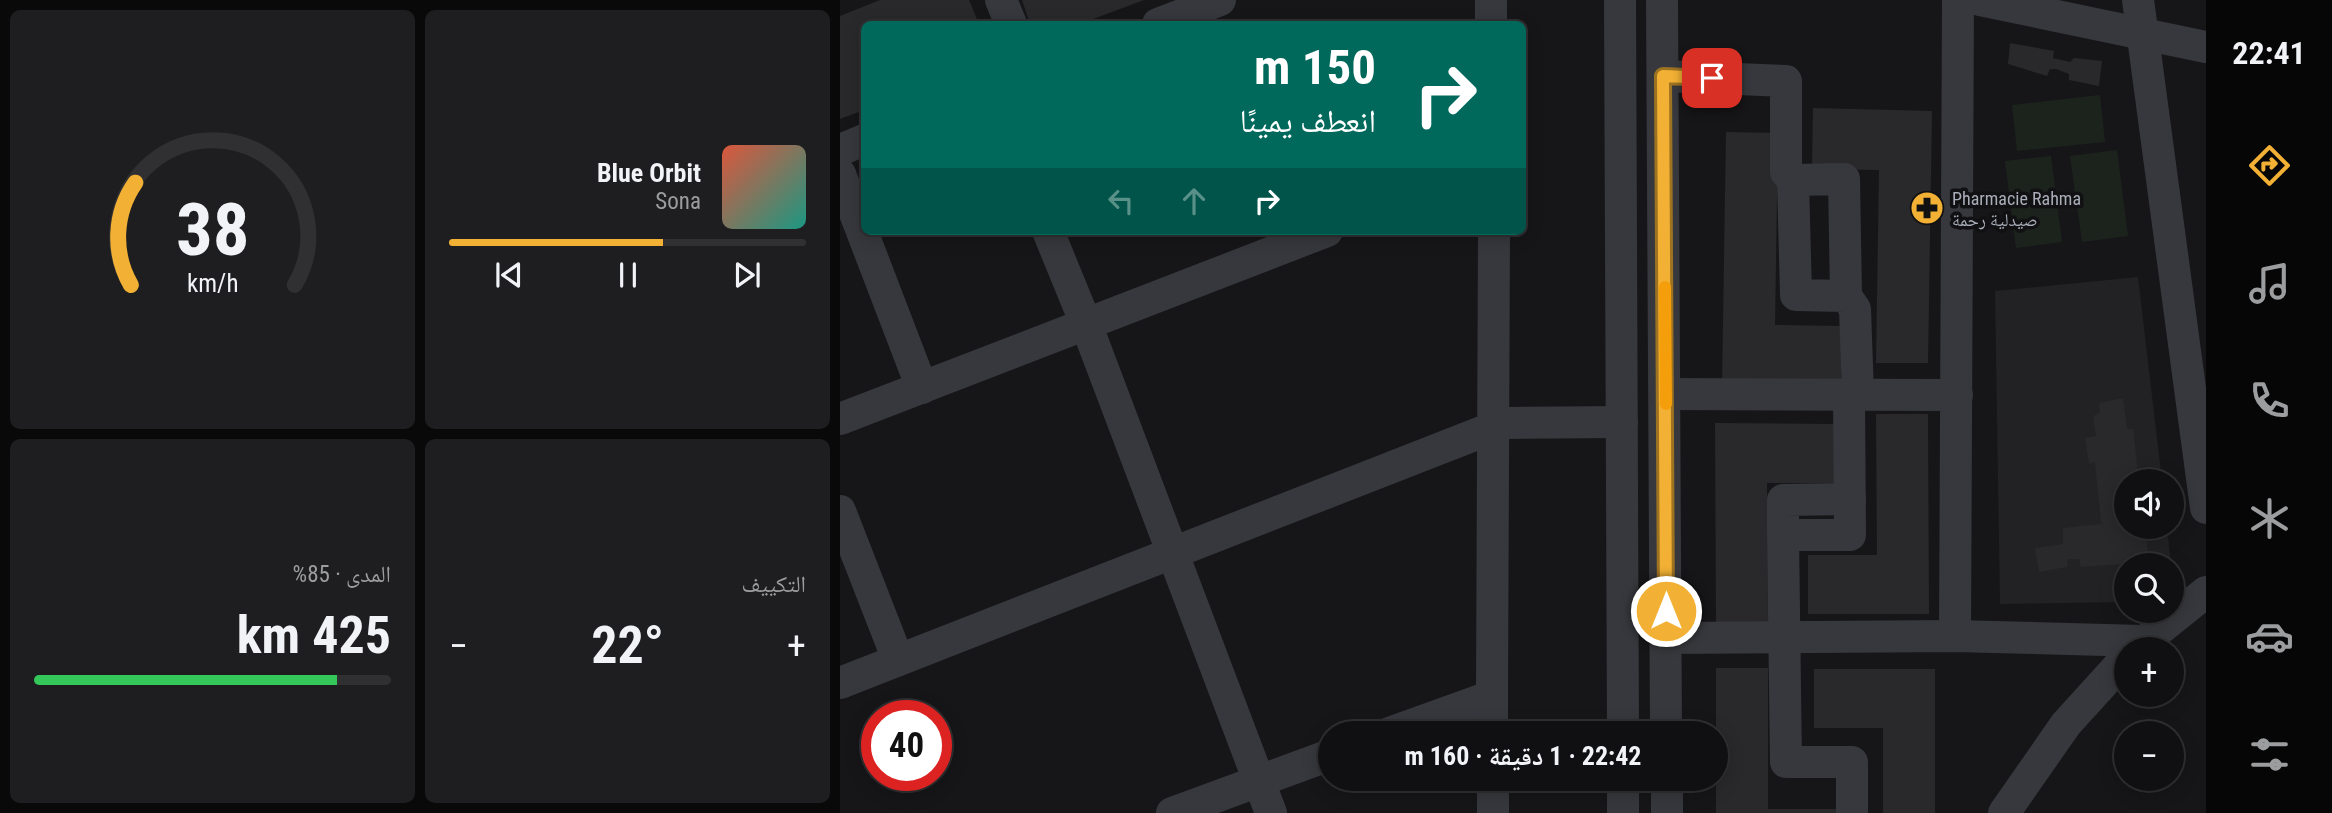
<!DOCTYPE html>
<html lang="ar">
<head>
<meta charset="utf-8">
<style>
  :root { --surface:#101012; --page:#1e1e20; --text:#f1f3f6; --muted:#9c9d9f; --line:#303032; --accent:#f2b134 }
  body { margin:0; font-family:"Roboto Condensed","Noto Naskh Arabic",sans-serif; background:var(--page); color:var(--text); direction:rtl; height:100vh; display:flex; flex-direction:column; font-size:26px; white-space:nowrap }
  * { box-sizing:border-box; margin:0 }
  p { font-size:23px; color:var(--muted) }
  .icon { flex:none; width:38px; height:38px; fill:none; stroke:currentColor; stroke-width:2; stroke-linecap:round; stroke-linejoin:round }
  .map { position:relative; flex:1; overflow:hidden; direction:ltr }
  .sheet { display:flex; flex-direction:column; gap:10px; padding:10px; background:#09090a; width:840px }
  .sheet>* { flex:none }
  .top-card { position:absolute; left:21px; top:21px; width:665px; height:214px; border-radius:10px; box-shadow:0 4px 18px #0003,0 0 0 2px var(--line); direction:rtl; background:#00695c; color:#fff; overflow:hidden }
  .buttons { position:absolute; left:1274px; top:469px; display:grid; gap:14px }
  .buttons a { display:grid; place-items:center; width:70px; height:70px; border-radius:50%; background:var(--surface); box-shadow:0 4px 18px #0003,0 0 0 2px var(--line); font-size:35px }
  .speed { position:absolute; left:21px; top:700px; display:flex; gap:14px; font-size:35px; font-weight:700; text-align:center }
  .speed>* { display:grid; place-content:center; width:91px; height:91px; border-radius:50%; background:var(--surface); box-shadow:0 4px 18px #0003,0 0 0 2px var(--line); line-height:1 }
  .speed .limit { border:10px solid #d22; background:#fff; color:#111 }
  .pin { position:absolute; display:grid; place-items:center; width:60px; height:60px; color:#fff; margin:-30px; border-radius:14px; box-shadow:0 4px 10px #0006 }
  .me { position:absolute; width:77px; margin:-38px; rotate:0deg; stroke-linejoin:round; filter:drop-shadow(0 0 5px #0008) }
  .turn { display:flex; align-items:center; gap:24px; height:147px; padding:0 35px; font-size:32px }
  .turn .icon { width:91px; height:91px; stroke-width:2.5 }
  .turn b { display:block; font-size:49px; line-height:60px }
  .lanes { display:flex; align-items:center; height:66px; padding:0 35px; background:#0003; justify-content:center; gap:35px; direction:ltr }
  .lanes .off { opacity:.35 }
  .big { font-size:52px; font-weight:700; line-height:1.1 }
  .sheet .widget { flex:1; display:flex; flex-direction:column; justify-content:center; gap:10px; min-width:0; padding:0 24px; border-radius:10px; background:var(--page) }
  .sheet .dial { align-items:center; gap:0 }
  .dial svg { height:182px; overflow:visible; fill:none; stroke:var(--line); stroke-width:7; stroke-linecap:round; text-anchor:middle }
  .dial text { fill:var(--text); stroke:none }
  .song { display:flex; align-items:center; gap:21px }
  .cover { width:84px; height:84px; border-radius:10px; background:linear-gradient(135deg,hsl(10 70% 55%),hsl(170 70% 35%)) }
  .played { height:7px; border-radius:4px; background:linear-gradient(90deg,var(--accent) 60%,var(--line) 60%) }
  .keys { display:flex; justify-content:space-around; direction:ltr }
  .heat { display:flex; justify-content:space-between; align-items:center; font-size:38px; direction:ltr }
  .charge { height:10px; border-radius:5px; background:linear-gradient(90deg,#34c759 85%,var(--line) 0) }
  .sheet .tiles { flex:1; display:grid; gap:10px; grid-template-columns:repeat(2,1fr) }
  .trip { position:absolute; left:478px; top:721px; width:410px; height:70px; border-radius:35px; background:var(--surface); box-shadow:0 4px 18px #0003,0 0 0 2px var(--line); font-weight:700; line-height:70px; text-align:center; direction:rtl }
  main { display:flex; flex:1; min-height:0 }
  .tab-bar { display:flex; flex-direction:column; width:126px; justify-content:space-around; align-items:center; background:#060607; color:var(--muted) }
  .tab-bar .icon { width:49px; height:49px }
  .tab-bar .selected { color:var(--accent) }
  .tab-bar b { font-size:32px; color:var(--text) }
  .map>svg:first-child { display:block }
  .built { fill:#222225 }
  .green { fill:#1c231d }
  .building { fill:#29292c }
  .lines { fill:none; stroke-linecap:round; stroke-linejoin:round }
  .minor { stroke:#37383d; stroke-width:32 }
  .route-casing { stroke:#9d7322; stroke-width:18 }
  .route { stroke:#f2b134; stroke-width:12 }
  .slow { stroke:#f59e0b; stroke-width:12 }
  .labels { text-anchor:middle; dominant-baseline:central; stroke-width:7; stroke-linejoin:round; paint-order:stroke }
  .poi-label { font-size:18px; fill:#a8adb8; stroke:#111113; text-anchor:start }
</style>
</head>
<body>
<main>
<nav class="tab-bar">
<b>22:41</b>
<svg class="icon selected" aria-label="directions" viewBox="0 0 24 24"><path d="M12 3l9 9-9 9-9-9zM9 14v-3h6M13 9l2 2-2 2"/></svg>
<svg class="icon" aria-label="music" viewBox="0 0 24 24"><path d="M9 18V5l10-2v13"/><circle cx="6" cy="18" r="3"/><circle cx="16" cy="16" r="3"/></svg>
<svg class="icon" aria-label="phone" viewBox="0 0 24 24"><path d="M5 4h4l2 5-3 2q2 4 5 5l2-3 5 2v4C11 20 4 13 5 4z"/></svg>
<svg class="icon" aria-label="climate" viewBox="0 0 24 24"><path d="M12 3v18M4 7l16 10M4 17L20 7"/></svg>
<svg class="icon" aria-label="car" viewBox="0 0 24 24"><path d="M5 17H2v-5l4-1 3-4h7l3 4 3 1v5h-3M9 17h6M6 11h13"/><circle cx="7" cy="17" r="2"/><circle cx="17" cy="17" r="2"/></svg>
<svg class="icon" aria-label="filters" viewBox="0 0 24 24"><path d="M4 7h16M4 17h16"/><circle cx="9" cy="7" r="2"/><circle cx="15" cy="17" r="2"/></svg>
</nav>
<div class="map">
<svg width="1366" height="813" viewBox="0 0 1366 813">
  <rect width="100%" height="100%" fill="#161618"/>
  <path class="built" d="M1298,277L1322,481H1286V527H1327L1331,565H1286V602L1160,604L1155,291Z"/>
  <g class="green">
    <path d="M1260,95L1265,142L1177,151L1172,105Z"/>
    <path d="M1277,150L1288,236L1242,242L1230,156Z"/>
    <path d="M1211,156L1222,242L1176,248L1165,161Z"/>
  </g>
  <g class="building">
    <path d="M40,0H129L139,24H24V110L0,119V16Z"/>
    <path d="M182,0H304L240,24H190Z"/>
    <path d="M1170,43L1214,51L1213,58L1230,62L1234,58L1262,61L1259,86L1229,80V74L1216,69H1210L1207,76L1168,64Z"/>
    <path d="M973,108L1092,111L1088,363H1036L1039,170L972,169Z"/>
    <path d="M886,132L938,133L935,325L1002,326L1001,387L882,385Z"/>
    <path d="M1283,398L1287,429H1293L1299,481H1286V527H1305L1309,562L1241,567L1239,559H1228L1227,567L1199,572L1195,548L1223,544V528L1261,524L1255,462L1249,464L1245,438L1256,436L1253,416L1260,413L1259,403Z"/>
    <path d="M1036,414H1088L1089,614H968V555H1037Z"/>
    <path d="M875,423L996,424V483H927L928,624L876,623Z"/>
    <path d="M876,668H928V809H996V813H876Z"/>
    <path d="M974,669H1095V813H1043V728H974Z"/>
  </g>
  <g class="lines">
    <g class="minor">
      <path d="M161,0L171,24"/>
      <path d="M651,0V24"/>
      <path d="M780,0L783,733"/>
      <path d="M822,0L826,733"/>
      <path d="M1140,0L1366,47"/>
      <path d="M1298,0L1366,508"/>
      <path d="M318,24L380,0"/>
      <path d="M823,76L946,81V172L953,180"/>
      <path d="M0,150L24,140"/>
      <path d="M0,174L82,388"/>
      <path d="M208,231L246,324L431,813"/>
      <path d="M1006,296L956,295L953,180L1004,179L1006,296L1015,309L1018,394"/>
      <path d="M826,394L1117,395"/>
      <path d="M0,419L487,231"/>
      <path d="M1010,499L943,500V535L946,762H1012V813"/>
      <path d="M0,511L58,660"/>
      <path d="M943,535H1010L1009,394"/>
      <path d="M1115,636L1118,0"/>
      <path d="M826,638L1115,636L1303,641"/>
      <path d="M1295,649L1366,592"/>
      <path d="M0,683L665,423L782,422"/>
      <path d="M652,696V733"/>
      <path d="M549,733L652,696L654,231"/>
      <path d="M653,779V813"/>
      <path d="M783,779V813"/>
      <path d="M827,779V813"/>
      <path d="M332,813L490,755"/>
      <path d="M1164,813L1226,724L1286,658"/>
    </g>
  </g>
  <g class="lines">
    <defs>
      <path id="route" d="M826,611L823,76L872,78"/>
    </defs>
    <use href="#route" class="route-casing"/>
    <use href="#route" class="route"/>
    <path class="slow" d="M825,287L826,404"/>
  </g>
  <defs>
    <symbol id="pharmacy-disc" viewBox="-11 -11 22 22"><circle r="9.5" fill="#f2b134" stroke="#111113"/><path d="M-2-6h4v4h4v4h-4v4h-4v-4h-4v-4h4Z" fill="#111"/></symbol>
  </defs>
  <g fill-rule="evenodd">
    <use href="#pharmacy-disc" x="1068" y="189" width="38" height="38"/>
  </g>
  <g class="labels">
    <g class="poi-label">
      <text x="1112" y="198">Pharmacie Rahma<tspan x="1112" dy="21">صيدلية رحمة</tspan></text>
    </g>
  </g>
</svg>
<div class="buttons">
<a><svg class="icon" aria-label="sound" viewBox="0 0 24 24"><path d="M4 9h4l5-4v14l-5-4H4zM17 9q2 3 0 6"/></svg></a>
<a><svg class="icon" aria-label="search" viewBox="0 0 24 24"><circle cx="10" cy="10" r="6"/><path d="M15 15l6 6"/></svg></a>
<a>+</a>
<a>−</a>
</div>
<div class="speed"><div class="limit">40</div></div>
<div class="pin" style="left:872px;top:78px;background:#d93025"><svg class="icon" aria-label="arrive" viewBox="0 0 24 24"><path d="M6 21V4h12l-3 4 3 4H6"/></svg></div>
<svg class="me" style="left:826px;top:611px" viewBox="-20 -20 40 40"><circle r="17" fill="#f2b134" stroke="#fff" stroke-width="3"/><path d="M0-11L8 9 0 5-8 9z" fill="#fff"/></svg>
<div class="trip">22:42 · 1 دقيقة · 160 m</div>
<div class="top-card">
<div class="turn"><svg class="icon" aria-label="right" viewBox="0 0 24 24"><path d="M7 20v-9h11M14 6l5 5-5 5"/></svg><div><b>150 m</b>انعطف يمينًا</div></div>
<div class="lanes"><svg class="icon off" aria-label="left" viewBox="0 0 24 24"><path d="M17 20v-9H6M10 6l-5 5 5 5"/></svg><svg class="icon off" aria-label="ahead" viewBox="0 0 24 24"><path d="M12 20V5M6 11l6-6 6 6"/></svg><svg class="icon" aria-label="right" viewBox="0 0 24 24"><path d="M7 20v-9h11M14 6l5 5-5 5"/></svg></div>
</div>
</div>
<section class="sheet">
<div class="tiles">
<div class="widget">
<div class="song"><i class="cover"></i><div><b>Blue Orbit</b><p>Sona</p></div></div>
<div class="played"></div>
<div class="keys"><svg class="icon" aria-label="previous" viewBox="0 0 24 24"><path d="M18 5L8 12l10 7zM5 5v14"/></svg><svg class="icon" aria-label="pause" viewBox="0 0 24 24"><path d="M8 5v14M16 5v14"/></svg><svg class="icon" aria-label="next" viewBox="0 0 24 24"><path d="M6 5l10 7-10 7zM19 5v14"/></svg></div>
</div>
<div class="widget dial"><svg viewBox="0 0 100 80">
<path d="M14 69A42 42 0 1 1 86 69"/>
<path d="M14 69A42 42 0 0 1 16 24" stroke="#f2b134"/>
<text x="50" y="56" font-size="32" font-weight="700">38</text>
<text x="50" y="72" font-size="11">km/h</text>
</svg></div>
<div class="widget"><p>التكييف</p>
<div class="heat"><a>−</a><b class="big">22°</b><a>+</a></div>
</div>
<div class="widget"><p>المدى · 85%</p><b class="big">425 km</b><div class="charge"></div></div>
</div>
</section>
</main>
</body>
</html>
